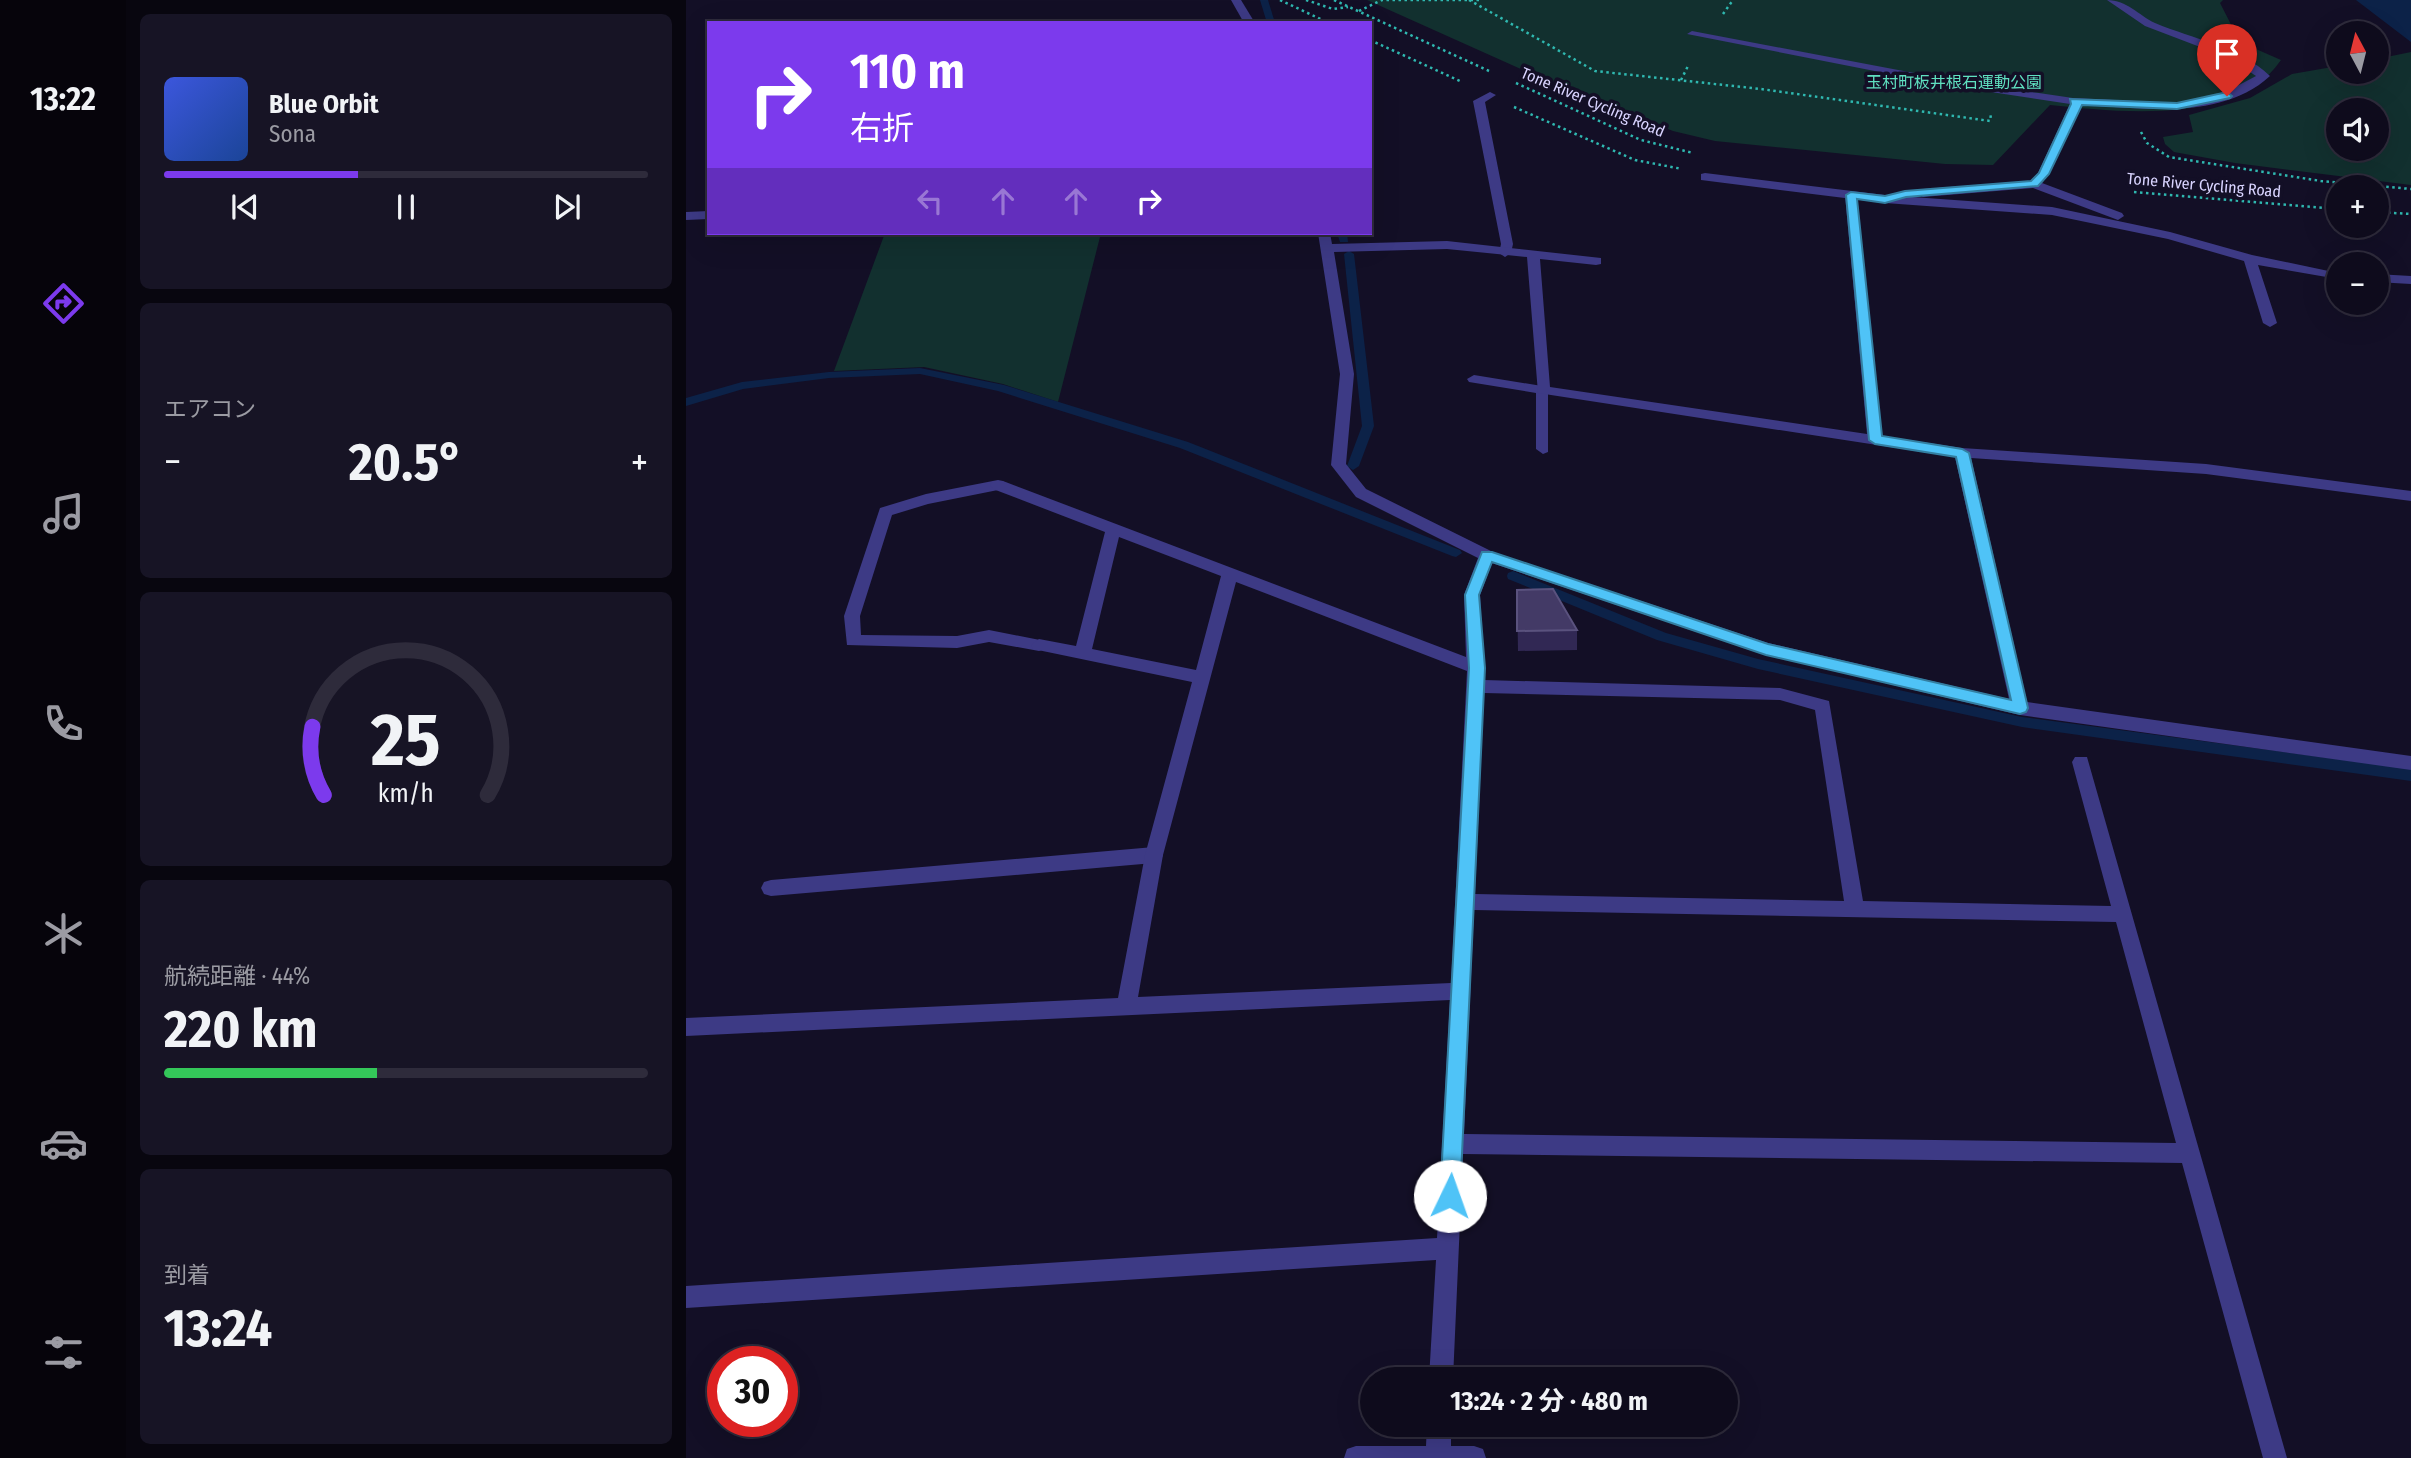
<!DOCTYPE html>
<html lang="ja">
<head>
<meta charset="utf-8">
<style>
  :root { --surface:#0e0b1c; --page:#171425; --text:#f1f3f6; --muted:#9b9ba3; --line:#2e2b3b; --accent:#7c3aed }
  body { margin:0; font-family:"Fira Sans Condensed","Noto Sans JP",sans-serif; background:var(--page); color:var(--text); height:100vh; display:flex; flex-direction:column; font-size:26px; white-space:nowrap }
  * { box-sizing:border-box; margin:0 }
  p { font-size:23px; color:var(--muted) }
  .icon { flex:none; width:38px; height:38px; fill:none; stroke:currentColor; stroke-width:2; stroke-linecap:round; stroke-linejoin:round }
  .map { position:relative; flex:1; overflow:hidden }
  .sheet { display:flex; flex-direction:column; gap:14px; padding:14px; background:#08060f; width:560px }
  .sheet>* { flex:none }
  .guide { position:absolute; left:21px; top:21px; width:665px; height:214px; border-radius:0px; box-shadow:0 7px 28px #0002,0 0 0 2px var(--line); background:#7c3aed; color:#fff; overflow:hidden }
  .needle { width:46px; rotate:353deg }
  .tools { position:absolute; left:1640px; top:21px; display:grid; gap:14px }
  .tools a { display:grid; place-items:center; width:63px; height:63px; border-radius:50%; background:var(--surface); box-shadow:0 7px 28px #0002,0 0 0 2px var(--line); font-size:35px }
  .speed { position:absolute; left:21px; top:1346px; display:flex; gap:14px; font-size:35px; font-weight:700; text-align:center }
  .speed>* { display:grid; place-content:center; width:91px; height:91px; border-radius:50%; background:var(--surface); box-shadow:0 7px 28px #0002,0 0 0 2px var(--line); line-height:1 }
  .speed .limit { border:10px solid #d22; background:#fff; color:#111 }
  .pin { position:absolute; display:grid; place-items:center; width:60px; height:60px; color:#fff; margin:-72px -30px; border-radius:50% 50% 50% 0; rotate:-45deg; box-shadow:0 0 7px #0007 }
  .pin .icon { rotate:45deg }
  .me { position:absolute; width:77px; margin:-38px; rotate:3deg; stroke-linejoin:round; filter:drop-shadow(0 0 5px #0008) }
  .turn { display:flex; align-items:center; gap:24px; height:147px; padding:0 28px; font-size:32px }
  .turn .icon { width:91px; height:91px; stroke-width:2.5 }
  .turn b { display:block; font-size:49px; line-height:60px }
  .lanes { display:flex; align-items:center; height:66px; padding:0 28px; background:#0003; justify-content:center; gap:35px; direction:ltr }
  .lanes .off { opacity:.35 }
  .big { font-size:52px; font-weight:700; line-height:1.1 }
  .sheet .card { flex:1; display:flex; flex-direction:column; justify-content:center; gap:10px; min-width:0; padding:0 24px; border-radius:10px; background:var(--page) }
  .sheet .dial { align-items:center; gap:0 }
  .dial svg { height:182px; overflow:visible; fill:none; stroke:var(--line); stroke-width:7; stroke-linecap:round; text-anchor:middle }
  .dial text { fill:var(--text); stroke:none }
  .song { display:flex; align-items:center; gap:21px }
  .cover { width:84px; height:84px; border-radius:10px; background:linear-gradient(135deg,hsl(230 70% 55%),hsl(220 70% 35%)) }
  .played { height:7px; border-radius:4px; background:linear-gradient(90deg,var(--accent) 40%,var(--line) 40%) }
  .keys { display:flex; justify-content:space-around; direction:ltr }
  .heat { display:flex; justify-content:space-between; align-items:center; font-size:38px; direction:ltr }
  .charge { height:10px; border-radius:5px; background:linear-gradient(90deg,#34c759 44%,var(--line) 0) }
  .trip { position:absolute; left:674px; top:1367px; width:378px; height:70px; border-radius:35px; background:var(--surface); box-shadow:0 7px 28px #0002,0 0 0 2px var(--line); font-weight:700; line-height:70px; text-align:center }
  main { display:flex; flex:1; min-height:0 }
  .menu { display:flex; flex-direction:column; width:126px; justify-content:space-around; align-items:center; background:#06040b; color:var(--muted) }
  .menu .icon { width:49px; height:49px }
  .menu .active { color:var(--accent) }
  .menu b { font-size:32px; color:var(--text) }
  .map>svg:first-child { display:block }
  .green { fill:#12302f; fill-rule:evenodd }
  .water { fill:#0c2248 }
  .lines { fill:none; stroke-linecap:round; stroke-linejoin:round }
  .stream { fill:#0c2248; fill-rule:evenodd }
  .path { stroke:#2fb8b0; stroke-width:2.5; stroke-dasharray:2.5 3.5; stroke-linecap:butt }
  .lane { fill:#3d3a85; fill-rule:evenodd }
  .street { fill:#3d3a85; fill-rule:evenodd }
  .wall { fill:#312854 }
  .building { fill:#433a66; stroke:#5a527e; stroke-width:2 }
  .route { fill:#4fc3f7; stroke:#337fa1; stroke-width:2 }
  .labels { text-anchor:middle; dominant-baseline:central; stroke-width:7; stroke-linejoin:round; paint-order:stroke }
  .far-park-label { font-size:16px; fill:#5fe0c0; stroke:#130f26 }
  .far-street-label { font-size:16px; fill:#d9d4ff; stroke:#130f26 }
</style>
</head>
<body>
<main>
<nav class="menu">
<b>13:22</b>
<svg class="icon active" aria-label="directions" viewBox="0 0 24 24"><path d="M12 3l9 9-9 9-9-9zM9 14v-3h6M13 9l2 2-2 2"/></svg>
<svg class="icon" aria-label="music" viewBox="0 0 24 24"><path d="M9 18V5l10-2v13"/><circle cx="6" cy="18" r="3"/><circle cx="16" cy="16" r="3"/></svg>
<svg class="icon" aria-label="phone" viewBox="0 0 24 24"><path d="M5 4h4l2 5-3 2q2 4 5 5l2-3 5 2v4C11 20 4 13 5 4z"/></svg>
<svg class="icon" aria-label="climate" viewBox="0 0 24 24"><path d="M12 3v18M4 7l16 10M4 17L20 7"/></svg>
<svg class="icon" aria-label="car" viewBox="0 0 24 24"><path d="M5 17H2v-5l4-1 3-4h7l3 4 3 1v5h-3M9 17h6M6 11h13"/><circle cx="7" cy="17" r="2"/><circle cx="17" cy="17" r="2"/></svg>
<svg class="icon" aria-label="filters" viewBox="0 0 24 24"><path d="M4 7h16M4 17h16"/><circle cx="9" cy="7" r="2"/><circle cx="15" cy="17" r="2"/></svg>
</nav>
<section class="sheet">
<div class="card">
<div class="song"><i class="cover"></i><div><b>Blue Orbit</b><p>Sona</p></div></div>
<div class="played"></div>
<div class="keys"><svg class="icon" aria-label="previous" viewBox="0 0 24 24"><path d="M18 5L8 12l10 7zM5 5v14"/></svg><svg class="icon" aria-label="pause" viewBox="0 0 24 24"><path d="M8 5v14M16 5v14"/></svg><svg class="icon" aria-label="next" viewBox="0 0 24 24"><path d="M6 5l10 7-10 7zM19 5v14"/></svg></div>
</div>
<div class="card"><p>エアコン</p>
<div class="heat"><a>−</a><b class="big">20.5°</b><a>+</a></div>
</div>
<div class="card dial"><svg viewBox="0 0 100 80">
<path d="M14 69A42 42 0 1 1 86 69"/>
<path d="M14 69A42 42 0 0 1 9 39" stroke="#7c3aed"/>
<text x="50" y="56" font-size="32" font-weight="700">25</text>
<text x="50" y="72" font-size="11">km/h</text>
</svg></div>
<div class="card"><p>航続距離 · 44%</p><b class="big">220 km</b><div class="charge"></div></div>
<div class="card"><p>到着</p><b class="big">13:24</b></div>
</section>
<div class="map">
<svg width="1725" height="1458" viewBox="0 0 1725 1458">
  <rect width="100%" height="100%" fill="#130f26"/>
  <g class="green">
    <path d="M681,0H1537L1534,3L1554,42L1595,60C1551,126 1433,112 1364,105L1307,165L1259,164L1029,141L987,131L837,70Z"/>
    <path d="M1725,52V185L1549,163L1488,152L1479,144L1477,137L1507,132L1503,115L1564,98L1606,74L1652,66V72H1690L1691,59ZM1690,110V149H1652V110Z"/>
    <path d="M199,233H415L372,402L317,384L238,367L148,371Z"/>
  </g>
  <path class="water" d="M1670,0H1725V42Z"/>
  <g class="lines">
    <g class="stream">
      <path d="M574,0H582L589,23H581Z"/>
      <path d="M651,233H661L662,242H654Z"/>
      <path d="M663,251L668,254L688,426L673,466L667,470L661,466L676,426L658,254Z"/>
      <path d="M234,368L318,385L502,442L774,550L776,553L770,557L766,556L494,448L312,391L234,374L143,378L57,389L0,406V398L56,382L143,372Z"/>
      <path d="M827,571L980,633L1072,659L1336,717L1725,769V781L1336,727L1072,669L971,640L822,579L821,576L822,573Z"/>
    </g>
    <g class="path">
      <path d="M594,0L643,23"/>
      <path d="M620,0L647,9L662,7"/>
      <path d="M648,0L803,71"/>
      <path d="M783,0L909,71L1075,89L1304,121L1305,114"/>
      <path d="M673,11L696,0H794"/>
      <path d="M1037,14L1047,0"/>
      <path d="M684,40L776,82"/>
      <path d="M995,80L1003,64"/>
      <path d="M830,83L955,140L1007,153"/>
      <path d="M828,107L949,160L996,169"/>
      <path d="M1455,132L1461,143L1483,157L1635,181L1725,189"/>
      <path d="M1448,192L1652,209"/>
      <path d="M1690,212L1725,214"/>
    </g>
    <g class="lane">
      <path d="M1421,0C1441,0 1452,15 1469,23C1507,39 1554,47 1584,76C1535,121 1456,108 1396,105L1363,174L1356,183L1436,213L1438,216L1432,220L1347,188L1237,197L1231,193L1237,189L1344,181L1352,173L1384,104L1265,86L1001,34L1006,31L1265,80L1387,98L1491,103L1538,93L1570,76L1543,58L1459,26Z"/>
      <path d="M804,92L810,95L799,102L827,244L825,253L819,257L813,253L815,244L787,101Z"/>
      <path d="M1019,173L1199,195L1366,207L1484,232L1566,255L1652,273V279L1572,265L1591,323L1584,327L1577,323L1558,261L1482,239L1366,215L1199,203L1015,180V174Z"/>
      <path d="M788,375L862,387V452L857,454L850,449V393L783,382L781,379Z"/>
      <path d="M312,480L317,481L320,485L317,489L242,504L206,515L174,616L175,635L271,636L303,630L359,641L361,645L359,649L353,651L303,642L271,648L161,645L158,616L194,508L240,494Z"/>
      <path d="M468,847L475,850L477,855L475,860L468,863L85,896L78,894L75,888L78,882L85,880Z"/>
    </g>
    <g class="street">
      <path d="M545,0H555L569,23H558Z"/>
      <path d="M1165,191L1171,195L1196,436L1276,448L1520,464L1725,491V501L1520,474L1285,458L1341,702L1725,756V770L1334,715L1080,655L806,563L794,595L798,680L1094,688L1143,701L1177,901L1425,906L1386,762L1389,757H1401L1601,1458H1577L1496,1163L777,1154L767,1379H743L750,1260L0,1308V1286L751,1238L764,1000L0,1036V1018L432,998L459,855L506,682L347,649L345,645L353,639L390,646L419,532L307,489L304,485L307,481H317L780,657L778,595L792,558L670,497L645,465L654,374L632,233H644L646,244L761,241L915,258V264L910,265L854,259L864,387L1181,434L1159,195ZM761,249L841,257L852,393L1269,457L1323,699L1082,643L807,552L680,489L660,464L668,374L648,252ZM433,537L535,576L510,670L406,649ZM550,582L781,671L765,983L452,997L477,855ZM798,693L1094,700L1129,710L1158,901L789,894ZM788,910L1430,922L1490,1143L778,1134Z"/>
      <path d="M23,211V219L0,220V212Z"/>
      <path d="M1652,272V280L1645,279V273Z"/>
      <path d="M1690,274L1725,276V284L1690,282Z"/>
      <path d="M741,1424H765V1446H788L797,1449L800,1458H658L661,1449L670,1446H740Z"/>
    </g>
  </g>
  <path class="wall" d="M831,590L891,630V650L832,651Z"/>
  <path class="building" d="M867,589L891,630L831,631V590Z"/>
  <path class="route" d="M1541,92L1546,96L1544,98L1491,109L1396,105L1363,174L1352,186L1220,197L1199,203L1171,199L1196,436L1276,449L1283,453L1342,708L1340,712L1334,714L1080,655L806,562L793,595L799,668L774,1196L771,1203L764,1205L757,1203L754,1196L783,668L779,595L796,552H806L1082,644L1325,700L1270,457L1189,444L1183,440L1160,195L1165,192L1199,196L1219,191L1345,181L1353,173L1385,104L1384,99L1491,103Z"/>
  <g class="labels">
    <g class="far-park-label">
      <text x="1268" y="82">玉村町板井根石運動公園</text>
    </g>
    <g class="far-street-label">
      <text transform="translate(907 102) rotate(23)">Tone River Cycling Road</text>
      <text transform="translate(1518 185) rotate(5)">Tone River Cycling Road</text>
    </g>
  </g>
</svg>
<div class="tools">
<a><svg class="needle" viewBox="-14 -14 28 28"><path d="M0-13l5 13h-10z" fill="#e53935"/><path d="M0 13l5-13h-10z" fill="#9b9ba3"/></svg></a>
<a><svg class="icon" aria-label="sound" viewBox="0 0 24 24"><path d="M4 9h4l5-4v14l-5-4H4zM17 9q2 3 0 6"/></svg></a>
<a>+</a>
<a>−</a>
</div>
<div class="speed"><div class="limit">30</div></div>
<div class="pin" style="left:1541px;top:96px;background:#d93025"><svg class="icon" aria-label="arrive" viewBox="0 0 24 24"><path d="M6 21V4h12l-3 4 3 4H6"/></svg></div>
<svg class="me" style="left:764px;top:1196px" viewBox="-20 -20 40 40"><circle r="19" fill="#fff"/><path d="M0-13L10 11 0 6-10 11z" fill="#4fc3f7"/></svg>
<div class="trip">13:24 · 2 分 · 480 m</div>
<div class="guide">
<div class="turn"><svg class="icon" aria-label="right" viewBox="0 0 24 24"><path d="M7 20v-9h11M14 6l5 5-5 5"/></svg><div><b>110 m</b>右折</div></div>
<div class="lanes"><svg class="icon off" aria-label="left" viewBox="0 0 24 24"><path d="M17 20v-9H6M10 6l-5 5 5 5"/></svg><svg class="icon off" aria-label="ahead" viewBox="0 0 24 24"><path d="M12 20V5M6 11l6-6 6 6"/></svg><svg class="icon off" aria-label="ahead" viewBox="0 0 24 24"><path d="M12 20V5M6 11l6-6 6 6"/></svg><svg class="icon" aria-label="right" viewBox="0 0 24 24"><path d="M7 20v-9h11M14 6l5 5-5 5"/></svg></div>
</div>
</div>
</main>
</body>
</html>
